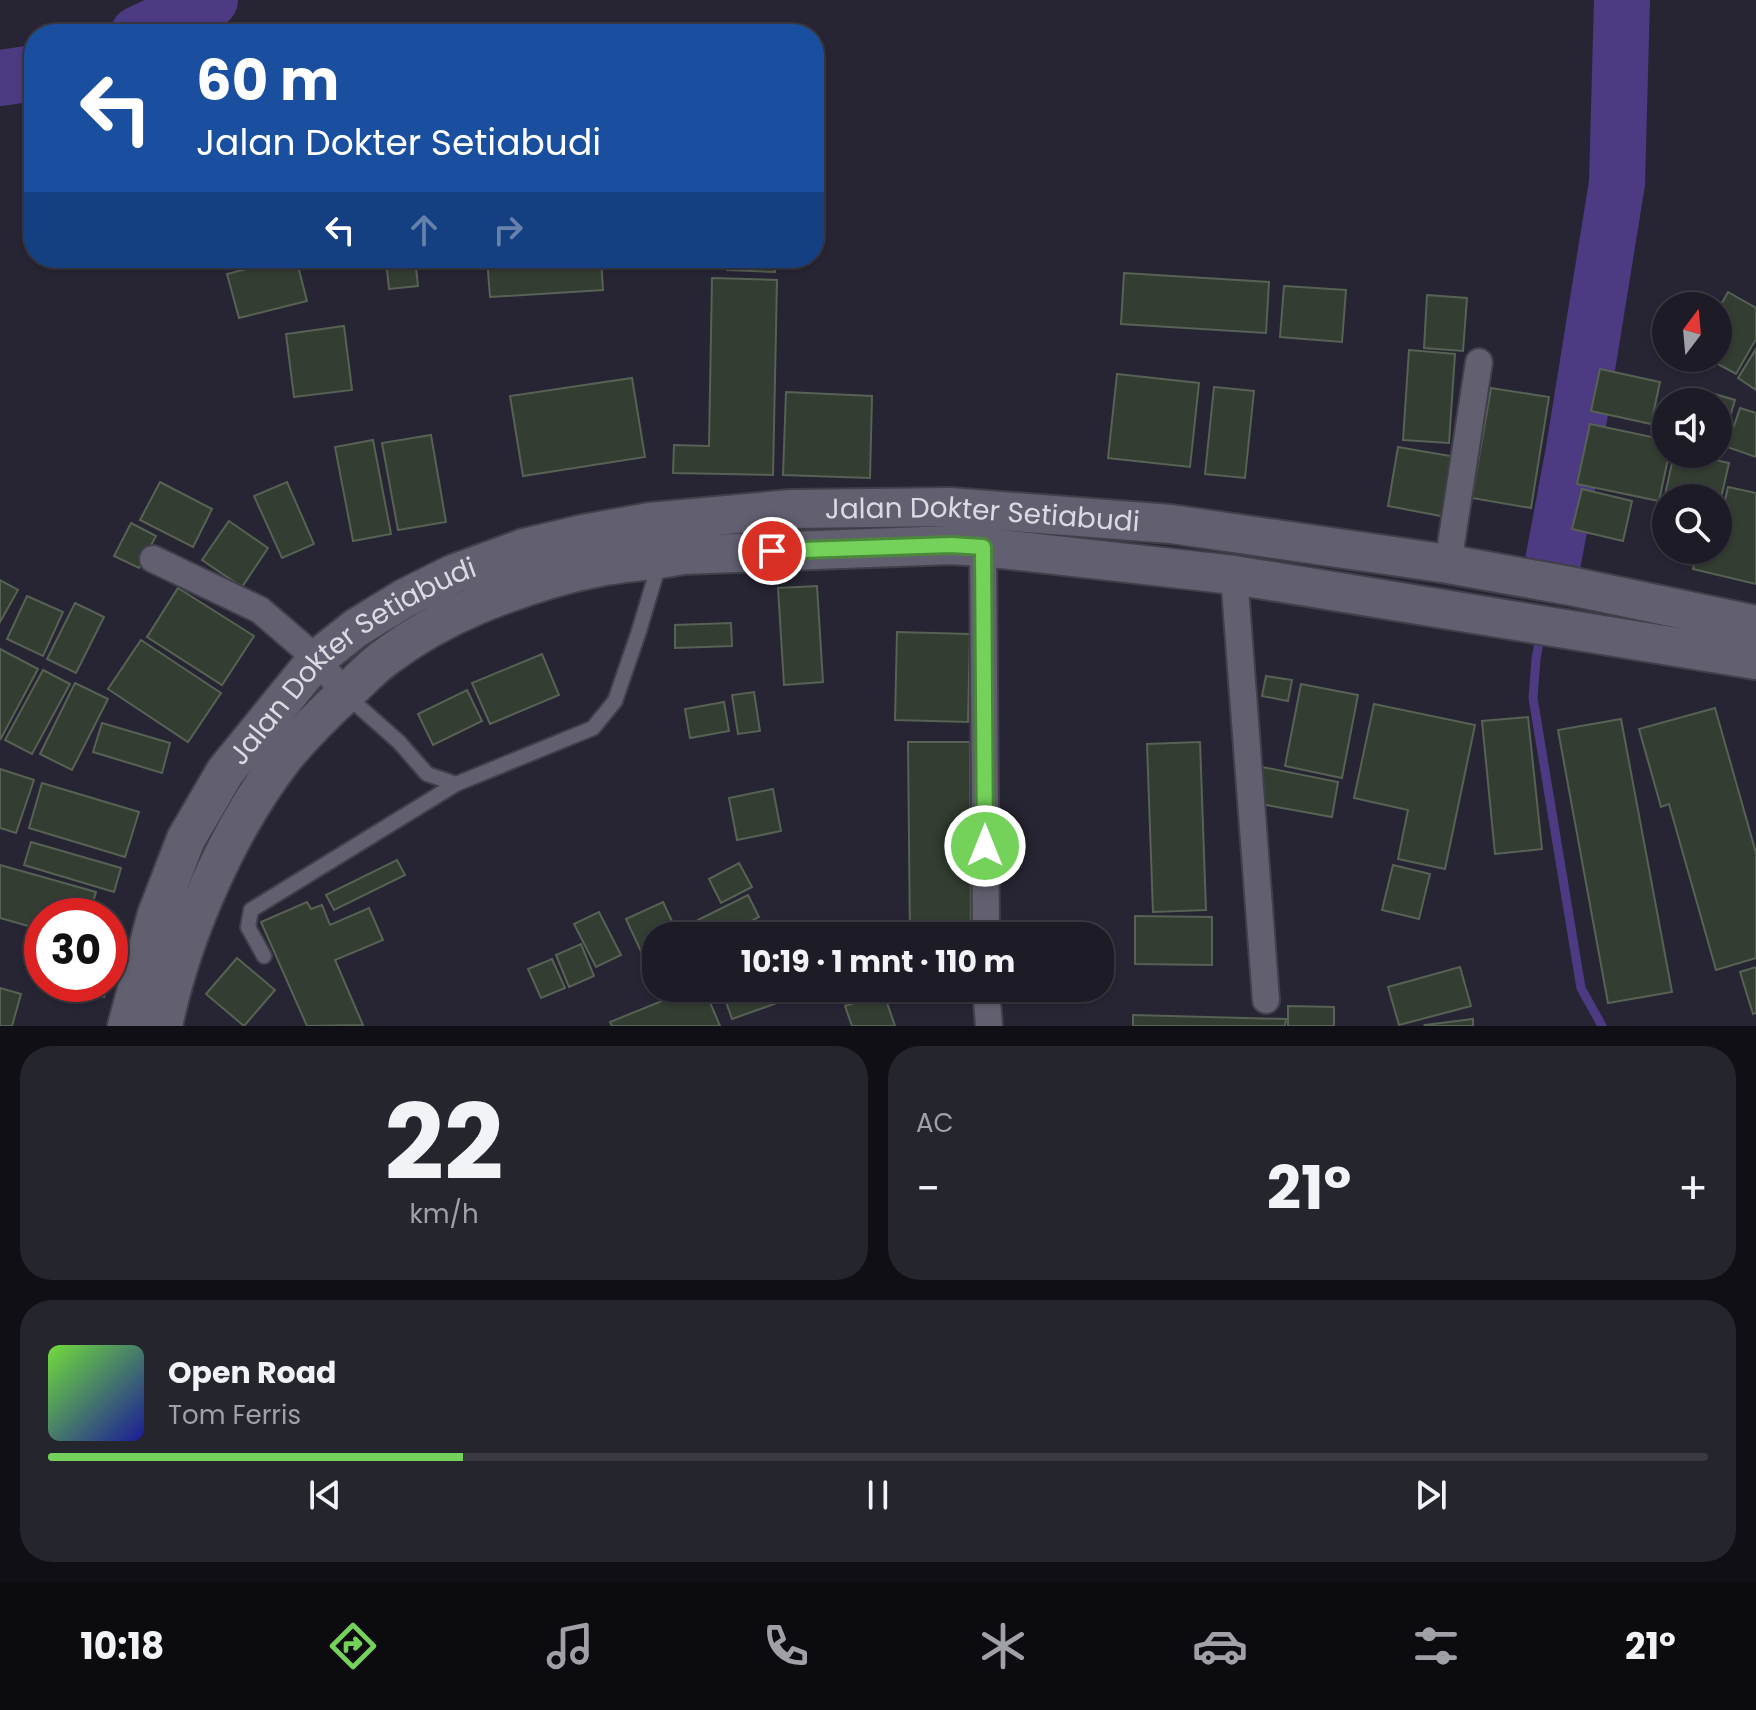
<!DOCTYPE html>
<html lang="id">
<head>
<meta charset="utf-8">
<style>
  :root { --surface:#1d1c26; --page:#25252e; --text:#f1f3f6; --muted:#a0a1a7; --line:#3b3a43; --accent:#74d25b }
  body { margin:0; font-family:Poppins,sans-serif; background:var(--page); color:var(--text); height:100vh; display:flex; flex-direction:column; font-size:30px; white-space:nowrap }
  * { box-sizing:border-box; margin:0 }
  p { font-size:26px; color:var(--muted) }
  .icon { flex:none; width:44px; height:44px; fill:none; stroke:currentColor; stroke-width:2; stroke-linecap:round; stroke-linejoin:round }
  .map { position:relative; height:1026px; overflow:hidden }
  .sheet { display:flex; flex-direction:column; gap:20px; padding:20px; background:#100f15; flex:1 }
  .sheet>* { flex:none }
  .hud { position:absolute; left:24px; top:24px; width:800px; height:244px; border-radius:32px; box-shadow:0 2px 6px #0004,0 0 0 2px var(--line); background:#1a4fa0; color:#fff; overflow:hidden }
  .needle { width:52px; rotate:16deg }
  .tools { position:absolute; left:1652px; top:292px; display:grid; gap:16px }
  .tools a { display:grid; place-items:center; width:80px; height:80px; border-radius:50%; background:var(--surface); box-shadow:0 2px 6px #0004,0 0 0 2px var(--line); font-size:40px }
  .speed { position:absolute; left:24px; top:898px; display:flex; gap:16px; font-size:40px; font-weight:700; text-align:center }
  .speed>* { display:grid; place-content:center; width:104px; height:104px; border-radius:50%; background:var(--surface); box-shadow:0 2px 6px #0004,0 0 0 2px var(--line); line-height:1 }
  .speed .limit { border:12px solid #d22; background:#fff; color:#111 }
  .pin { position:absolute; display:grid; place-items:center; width:68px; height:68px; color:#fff; margin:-34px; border:4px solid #fff; border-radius:50%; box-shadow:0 2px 8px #0007 }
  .me { position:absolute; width:88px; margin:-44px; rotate:0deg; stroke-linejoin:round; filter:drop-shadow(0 0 6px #0008) }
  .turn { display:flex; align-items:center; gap:28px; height:168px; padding:0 40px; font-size:36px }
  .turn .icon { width:104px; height:104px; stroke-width:2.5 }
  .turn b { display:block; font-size:56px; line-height:68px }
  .lanes { display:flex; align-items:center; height:76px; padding:0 40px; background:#0003; justify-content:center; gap:40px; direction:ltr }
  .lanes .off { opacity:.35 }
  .big { font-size:60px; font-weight:700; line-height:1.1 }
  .sheet .tile { flex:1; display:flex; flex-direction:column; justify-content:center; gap:12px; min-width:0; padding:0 28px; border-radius:32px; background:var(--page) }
  .sheet .dial { align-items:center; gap:0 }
  .dial b { font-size:104px; line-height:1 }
  .song { display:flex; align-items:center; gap:24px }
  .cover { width:96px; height:96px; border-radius:12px; background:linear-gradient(135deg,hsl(100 70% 55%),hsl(240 70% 35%)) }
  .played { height:8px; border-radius:4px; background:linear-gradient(90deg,var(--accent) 25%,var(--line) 25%) }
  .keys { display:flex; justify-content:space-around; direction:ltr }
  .heat { display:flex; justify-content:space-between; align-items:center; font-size:44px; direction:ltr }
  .sheet .tiles { flex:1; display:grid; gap:20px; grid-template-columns:1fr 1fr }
  .tile:last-child { grid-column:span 2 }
  .trip { position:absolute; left:642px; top:922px; width:472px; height:80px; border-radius:32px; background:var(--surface); box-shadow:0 2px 6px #0004,0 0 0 2px var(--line); font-weight:700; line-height:80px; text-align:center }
  .tabs { display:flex; height:128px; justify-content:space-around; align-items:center; background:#0c0b0f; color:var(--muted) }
  .tabs .icon { width:56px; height:56px }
  .tabs .on { color:var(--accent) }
  .tabs b { font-size:36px; color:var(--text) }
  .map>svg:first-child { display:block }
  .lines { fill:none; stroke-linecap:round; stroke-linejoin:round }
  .stream { stroke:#4c3b83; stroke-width:9 }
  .river { stroke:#4c3b83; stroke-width:56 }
  .building { fill:#333d31; stroke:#576254; stroke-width:2 }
  .lane-casing { stroke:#413f4a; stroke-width:18 }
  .street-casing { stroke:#413f4a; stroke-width:30 }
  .secondary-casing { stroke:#413f4a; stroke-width:42 }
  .lane { stroke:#626070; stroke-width:14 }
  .street { stroke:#626070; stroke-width:26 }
  .secondary { stroke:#626070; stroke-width:38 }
  .route-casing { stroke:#4b883b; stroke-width:20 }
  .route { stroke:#74d25b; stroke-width:14 }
  .labels { text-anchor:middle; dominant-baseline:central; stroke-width:8; stroke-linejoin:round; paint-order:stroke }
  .street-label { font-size:28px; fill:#dbdae3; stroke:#100f15 }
</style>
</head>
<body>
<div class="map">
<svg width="1756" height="1026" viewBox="0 0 1756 1026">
  <rect width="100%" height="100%" fill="#272533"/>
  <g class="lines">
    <path class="stream" d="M1541,631L1536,659L1533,698L1581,988L1602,1026"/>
    <g class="river">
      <path d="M138,34L210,0"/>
      <path d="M0,78L34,73"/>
      <path d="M1552,567L1573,455L1617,183L1622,0"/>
    </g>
  </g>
  <g class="building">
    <path d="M290,258H296L307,301L239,318L227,274Z"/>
    <path d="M415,258L418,286L389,289L386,260Z"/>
    <path d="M487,258H601L603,290L490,297Z"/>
    <path d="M727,258H775V272L727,270Z"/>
    <path d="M1124,273L1269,282L1266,333L1121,324Z"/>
    <path d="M712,278L777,280L773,475L673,473L674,445L709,446Z"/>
    <path d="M1284,286L1346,290L1342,342L1280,337Z"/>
    <path d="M1728,292L1756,308V339L1736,374L1707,358H1718V310Z"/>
    <path d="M1427,295L1467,298L1463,351L1424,348Z"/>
    <path d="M344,326L352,390L294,397L286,334Z"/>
    <path d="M1756,349V390L1738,378Z"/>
    <path d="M1409,350L1455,354L1449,443L1403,440Z"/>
    <path d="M1600,369L1660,382L1651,424L1591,411Z"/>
    <path d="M1117,374L1199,383L1190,467L1108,458Z"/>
    <path d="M632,378L645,457L523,476L510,396Z"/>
    <path d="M1214,387L1254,391L1245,478L1205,474Z"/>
    <path d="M1491,388L1549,397L1531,508L1472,498Z"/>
    <path d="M1698,389L1735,400L1720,450H1718V402H1694Z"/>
    <path d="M786,392L872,396L870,478L783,475Z"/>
    <path d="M1740,408L1756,413V457L1727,447Z"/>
    <path d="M1590,424L1666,440V454H1669L1659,501L1577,484Z"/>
    <path d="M431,435L446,522L398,530L382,443Z"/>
    <path d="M373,440L391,534L353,541L335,447Z"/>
    <path d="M1398,447L1456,457L1446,517L1388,506Z"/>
    <path d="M1674,454H1688L1729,463L1718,511V498H1666V533L1657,531Z"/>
    <path d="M160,482L212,509L193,547L140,520Z"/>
    <path d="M287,482L314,544L282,558L254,496Z"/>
    <path d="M1728,487L1756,493V584L1693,569L1697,550H1718V531Z"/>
    <path d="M1582,489L1632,501L1623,541L1572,529Z"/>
    <path d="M229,521L268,548L242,587L202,560Z"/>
    <path d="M131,523L156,536L139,568L114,556Z"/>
    <path d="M0,580L18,590L0,622Z"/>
    <path d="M817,586L823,682L784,685L778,588Z"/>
    <path d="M178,588L254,636L222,685L147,637Z"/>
    <path d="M27,596L63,612L43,656L7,639Z"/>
    <path d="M75,603L104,617L76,673L47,659Z"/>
    <path d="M731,623L732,646L675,648V625Z"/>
    <path d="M897,632L970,634L968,722L895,720Z"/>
    <path d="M141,640L221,693L188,742L108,689Z"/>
    <path d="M0,649L38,669L0,740Z"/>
    <path d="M542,654L559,695L490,724L472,683Z"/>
    <path d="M43,670L70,684L32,754L5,740Z"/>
    <path d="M1266,676L1292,680L1288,701L1262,696Z"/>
    <path d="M75,683L108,699L72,770L40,754Z"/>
    <path d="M1301,684L1358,695L1342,778L1285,766Z"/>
    <path d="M467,690L482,721L433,745L418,714Z"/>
    <path d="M754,692L760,731L738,734L732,695Z"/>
    <path d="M724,702L729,731L690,738L685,709Z"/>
    <path d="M1374,704L1475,725L1445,869L1398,859L1408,810L1354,798Z"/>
    <path d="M1715,708L1756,853V958L1716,970L1669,804L1661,807L1639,729Z"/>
    <path d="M1528,717L1542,849L1495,854L1482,721Z"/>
    <path d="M1621,719L1672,992L1608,1003L1558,730Z"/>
    <path d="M102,723L170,743L162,773L93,752Z"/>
    <path d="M908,742H970L971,936H910Z"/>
    <path d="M1200,742L1206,910L1153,912L1147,744Z"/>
    <path d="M1262,767L1338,782L1332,817L1255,803Z"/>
    <path d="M0,769L34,780L16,833L0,828Z"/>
    <path d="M42,783L139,812L125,857L29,828Z"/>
    <path d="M773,789L781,831L737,840L729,798Z"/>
    <path d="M31,842L121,868L114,892L24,865Z"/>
    <path d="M397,860L405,875L334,910L326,895Z"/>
    <path d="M739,863L752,887L721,903L709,879Z"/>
    <path d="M0,865L96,892L89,916H42V930L0,918Z"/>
    <path d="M1393,865L1430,874L1419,919L1382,910Z"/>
    <path d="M748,895L759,917L722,936H706L698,920Z"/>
    <path d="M307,902L311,909L322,905L330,925L369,908L383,940L335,960L363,1025L307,1026L261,922Z"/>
    <path d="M663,902L679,936H656V955L645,960L626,919Z"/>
    <path d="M599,912L621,955L596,967L574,924Z"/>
    <path d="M1135,916L1212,917V965L1135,964Z"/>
    <path d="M581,944L594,976L569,987L556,955Z"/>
    <path d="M110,956L117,958L110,978Z"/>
    <path d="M237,958L275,990L244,1026L206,994Z"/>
    <path d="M552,959L565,988L541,998L528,969Z"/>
    <path d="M656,966V988H673L657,994L647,970Z"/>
    <path d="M1460,967L1471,1006L1399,1025L1388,987Z"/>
    <path d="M1756,967V1013L1753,1014L1740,972Z"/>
    <path d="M64,984H108L104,997Z"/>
    <path d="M0,988L21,994L12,1026H0Z"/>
    <path d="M694,988H704L720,1026H612L610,1022Z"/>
    <path d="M721,988H787L791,998L732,1019Z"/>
    <path d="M884,994L895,1026H852L845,1006Z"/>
    <path d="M1288,1006L1334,1007V1026H1288Z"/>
    <path d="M1133,1015L1286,1019L1285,1026H1133Z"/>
    <path d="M1473,1019V1026H1426L1425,1025Z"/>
  </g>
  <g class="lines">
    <defs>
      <g id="lane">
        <path d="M346,695L399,742L427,774L456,784L593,728L615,701L639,631L659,564"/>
        <path d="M264,956L248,927L251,910L456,784"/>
      </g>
      <g id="street">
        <path d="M983,547L986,936"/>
        <path d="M153,559L260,610L317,659L345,694"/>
        <path d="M1448,564L1479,362"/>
        <path d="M1234,575L1266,1000"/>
        <path d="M986,988L989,1026"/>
      </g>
      <g id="secondary">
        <path id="s1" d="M127,1026L157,914L186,839L225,772L317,659L356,628L405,598L453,574L524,548L583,534L650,522L791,509L950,507L1171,524L1448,564L1570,586L1756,625"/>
        <path d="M163,1026C181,937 228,829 284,757C303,734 325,712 347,692C359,681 370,669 383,659C412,637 444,619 477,605C516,589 557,575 599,567C626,562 655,561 682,555L951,545L983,547L1234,575L1756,660"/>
      </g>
    </defs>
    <use href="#lane" class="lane-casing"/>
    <use href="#street" class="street-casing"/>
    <use href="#secondary" class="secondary-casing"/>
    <use href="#lane" class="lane"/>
    <use href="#street" class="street"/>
    <use href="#secondary" class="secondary"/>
  </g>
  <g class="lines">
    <defs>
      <path id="route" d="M772,551L951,545L983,547L985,846"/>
    </defs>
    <use href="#route" class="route-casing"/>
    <use href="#route" class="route"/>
  </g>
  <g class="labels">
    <g class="street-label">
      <text stroke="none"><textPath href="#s1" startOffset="1118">Jalan Dokter Setiabudi</textPath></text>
      <text stroke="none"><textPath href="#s1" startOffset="446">Jalan Dokter Setiabudi</textPath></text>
    </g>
  </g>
</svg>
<div class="tools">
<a><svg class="needle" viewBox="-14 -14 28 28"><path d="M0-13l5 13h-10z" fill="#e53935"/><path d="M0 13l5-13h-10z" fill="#a0a1a7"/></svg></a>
<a><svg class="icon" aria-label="sound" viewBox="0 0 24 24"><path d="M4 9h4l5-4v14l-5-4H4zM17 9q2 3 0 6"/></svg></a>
<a><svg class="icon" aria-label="search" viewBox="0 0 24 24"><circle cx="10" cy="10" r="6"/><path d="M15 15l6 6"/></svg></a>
</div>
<div class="speed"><div class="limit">30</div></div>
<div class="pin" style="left:772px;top:551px;background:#d93025"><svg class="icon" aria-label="arrive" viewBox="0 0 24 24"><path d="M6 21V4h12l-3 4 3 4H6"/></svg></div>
<svg class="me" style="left:985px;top:846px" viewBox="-20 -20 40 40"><circle r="17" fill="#74d25b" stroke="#fff" stroke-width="3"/><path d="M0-11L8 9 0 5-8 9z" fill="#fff"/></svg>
<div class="trip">10:19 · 1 mnt · 110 m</div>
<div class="hud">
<div class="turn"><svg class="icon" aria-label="left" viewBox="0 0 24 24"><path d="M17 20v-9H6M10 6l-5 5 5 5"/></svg><div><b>60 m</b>Jalan Dokter Setiabudi</div></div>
<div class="lanes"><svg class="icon" aria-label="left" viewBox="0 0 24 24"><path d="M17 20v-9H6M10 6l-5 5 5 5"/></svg><svg class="icon off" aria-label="ahead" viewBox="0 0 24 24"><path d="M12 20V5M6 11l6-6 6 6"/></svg><svg class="icon off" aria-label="right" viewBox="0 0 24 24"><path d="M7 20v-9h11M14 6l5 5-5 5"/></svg></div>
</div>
</div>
<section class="sheet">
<div class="tiles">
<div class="tile dial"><b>22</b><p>km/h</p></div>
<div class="tile"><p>AC</p>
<div class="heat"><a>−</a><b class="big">21°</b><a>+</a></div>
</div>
<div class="tile">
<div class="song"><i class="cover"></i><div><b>Open Road</b><p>Tom Ferris</p></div></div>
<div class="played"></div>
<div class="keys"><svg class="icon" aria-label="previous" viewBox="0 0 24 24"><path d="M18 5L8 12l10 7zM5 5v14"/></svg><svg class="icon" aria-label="pause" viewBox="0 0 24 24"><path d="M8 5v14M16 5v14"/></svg><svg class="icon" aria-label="next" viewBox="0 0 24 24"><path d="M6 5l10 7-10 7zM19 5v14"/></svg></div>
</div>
</div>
</section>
<nav class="tabs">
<b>10:18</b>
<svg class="icon on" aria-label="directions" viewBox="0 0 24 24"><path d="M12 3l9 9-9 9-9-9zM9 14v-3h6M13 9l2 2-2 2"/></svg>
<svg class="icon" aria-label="music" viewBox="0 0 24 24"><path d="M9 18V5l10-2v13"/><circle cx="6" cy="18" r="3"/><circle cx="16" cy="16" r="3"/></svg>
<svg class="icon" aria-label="phone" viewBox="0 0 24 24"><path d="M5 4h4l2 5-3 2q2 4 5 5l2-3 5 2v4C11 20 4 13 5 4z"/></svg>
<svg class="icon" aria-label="climate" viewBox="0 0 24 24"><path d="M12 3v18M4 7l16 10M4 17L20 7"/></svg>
<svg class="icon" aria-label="car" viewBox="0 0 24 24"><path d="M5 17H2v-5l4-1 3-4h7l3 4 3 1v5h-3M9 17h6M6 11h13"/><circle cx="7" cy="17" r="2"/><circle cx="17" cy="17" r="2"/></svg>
<svg class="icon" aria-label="filters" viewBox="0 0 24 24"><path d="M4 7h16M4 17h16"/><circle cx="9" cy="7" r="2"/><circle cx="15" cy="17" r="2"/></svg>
<b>21°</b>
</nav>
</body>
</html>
